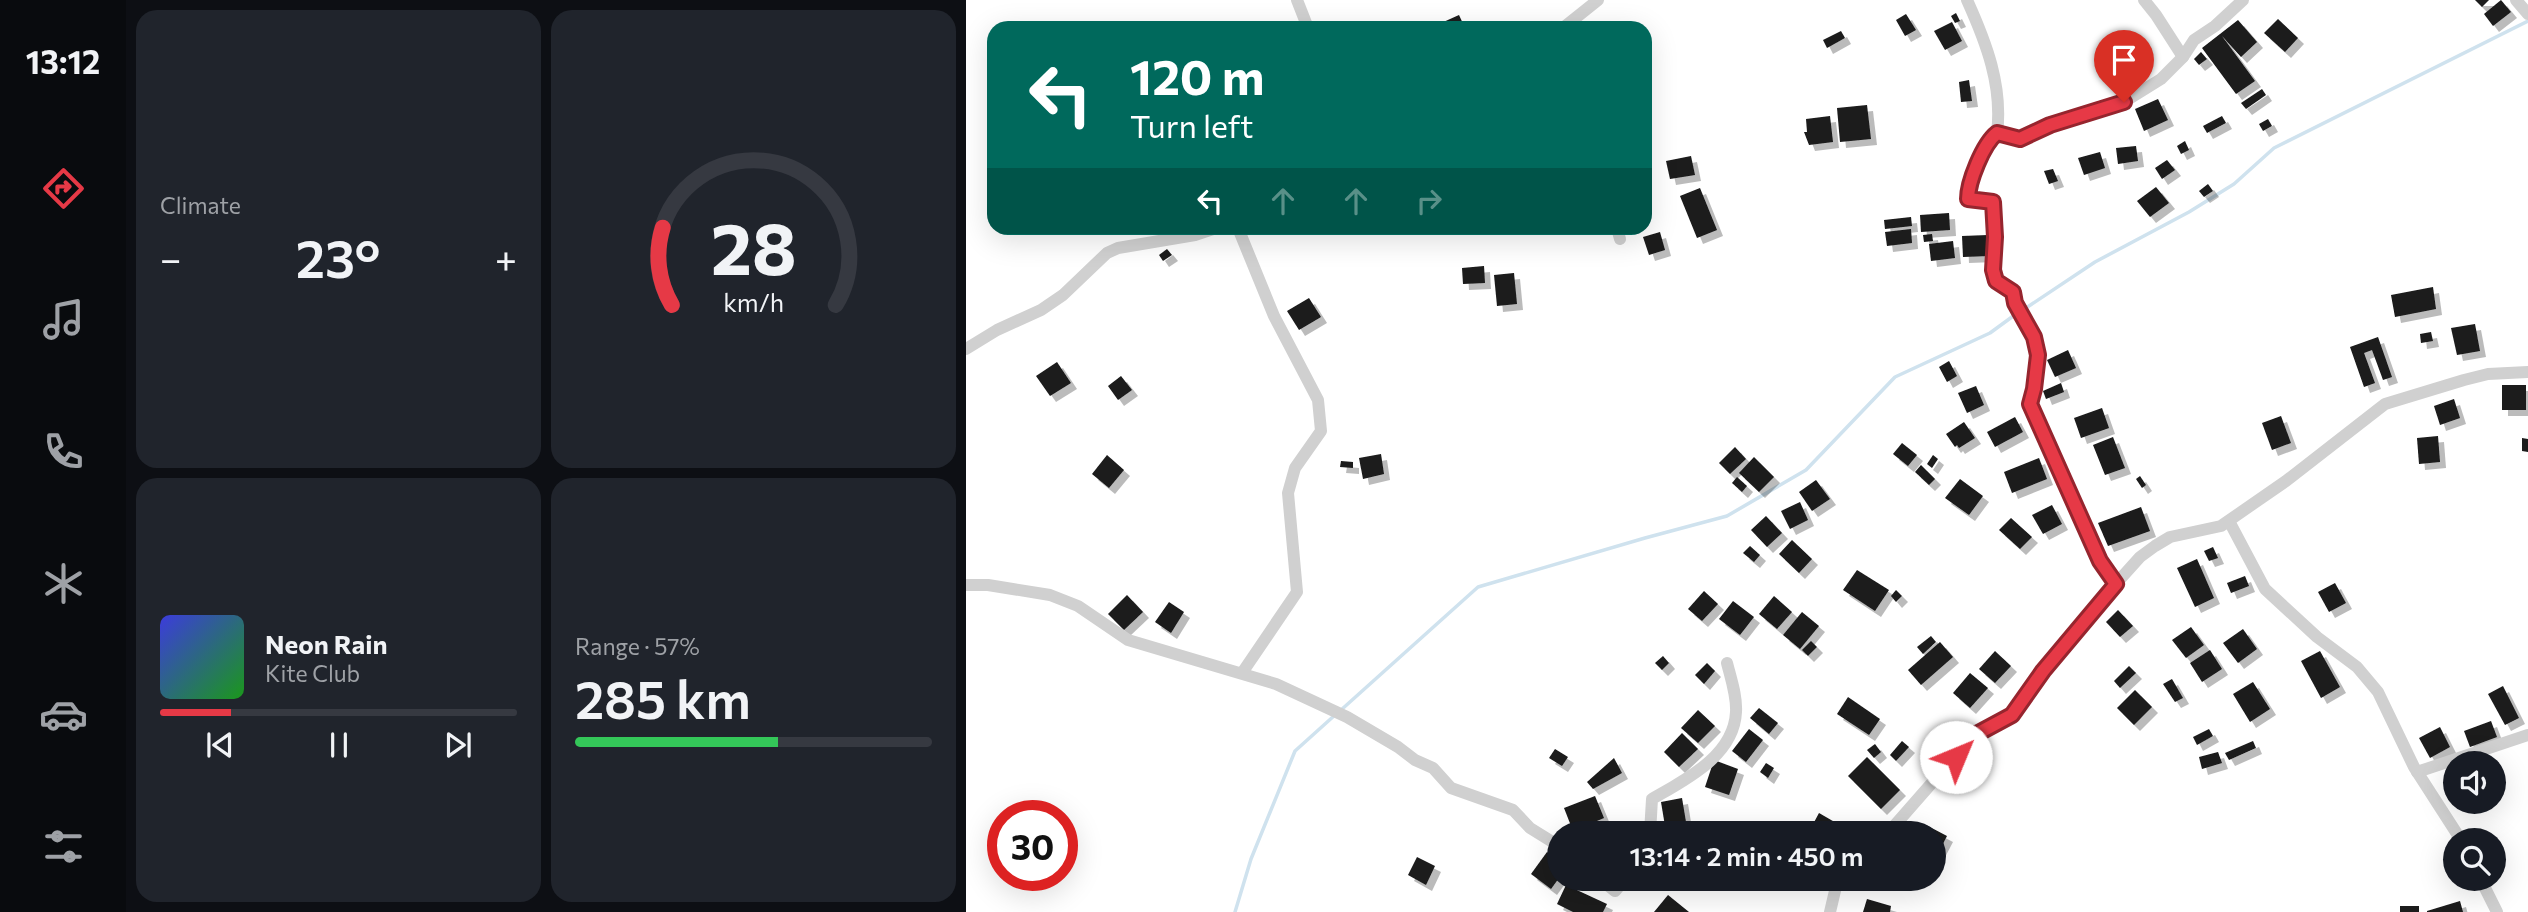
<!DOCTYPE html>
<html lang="en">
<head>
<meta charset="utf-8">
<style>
  :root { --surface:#171b24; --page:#20242c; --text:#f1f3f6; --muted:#9ea1a6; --line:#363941; --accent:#e63946 }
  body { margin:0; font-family:Commissioner,sans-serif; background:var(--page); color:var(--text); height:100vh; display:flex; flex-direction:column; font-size:26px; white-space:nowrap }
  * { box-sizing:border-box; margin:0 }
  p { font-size:23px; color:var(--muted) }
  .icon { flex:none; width:38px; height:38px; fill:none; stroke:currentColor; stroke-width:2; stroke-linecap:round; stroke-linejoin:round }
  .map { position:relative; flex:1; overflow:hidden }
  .sheet { display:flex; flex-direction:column; gap:10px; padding:10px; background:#0d0f14; width:840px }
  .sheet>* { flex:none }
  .guide { position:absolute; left:21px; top:21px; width:665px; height:214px; border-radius:21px; box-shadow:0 7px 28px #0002; background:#00695c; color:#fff; overflow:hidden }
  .controls { position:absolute; left:1477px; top:751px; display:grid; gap:14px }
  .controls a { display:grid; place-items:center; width:63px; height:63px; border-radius:50%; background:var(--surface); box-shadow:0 7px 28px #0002; font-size:35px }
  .speed { position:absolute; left:21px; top:800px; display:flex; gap:14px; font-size:35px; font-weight:700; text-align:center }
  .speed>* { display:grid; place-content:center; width:91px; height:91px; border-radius:50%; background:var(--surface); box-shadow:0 7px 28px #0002; line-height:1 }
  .speed .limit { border:10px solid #d22; background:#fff; color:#111 }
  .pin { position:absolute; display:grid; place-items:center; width:60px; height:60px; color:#fff; margin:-72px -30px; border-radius:50% 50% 50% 0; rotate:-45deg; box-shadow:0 0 7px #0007 }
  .pin .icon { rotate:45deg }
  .me { position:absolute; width:77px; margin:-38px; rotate:45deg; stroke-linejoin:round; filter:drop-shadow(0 0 5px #0008) }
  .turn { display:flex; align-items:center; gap:24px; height:147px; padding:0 28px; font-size:32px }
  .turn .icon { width:91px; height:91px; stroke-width:2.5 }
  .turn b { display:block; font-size:49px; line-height:60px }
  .lanes { display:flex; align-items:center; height:66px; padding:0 28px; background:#0003; justify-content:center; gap:35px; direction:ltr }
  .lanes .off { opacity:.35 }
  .big { font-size:52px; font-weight:600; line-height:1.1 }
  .sheet .tile { flex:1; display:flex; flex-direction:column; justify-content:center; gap:10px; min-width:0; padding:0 24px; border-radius:21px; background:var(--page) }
  .sheet .dial { align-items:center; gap:0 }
  .dial svg { height:182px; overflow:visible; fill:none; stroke:var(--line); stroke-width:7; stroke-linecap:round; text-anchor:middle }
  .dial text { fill:var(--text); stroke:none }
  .song { display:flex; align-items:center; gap:21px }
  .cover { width:84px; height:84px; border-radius:10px; background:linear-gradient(135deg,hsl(240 70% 55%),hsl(120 70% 35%)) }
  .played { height:7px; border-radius:4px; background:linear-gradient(90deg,var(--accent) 20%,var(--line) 20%) }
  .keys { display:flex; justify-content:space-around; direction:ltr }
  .heat { display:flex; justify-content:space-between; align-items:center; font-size:38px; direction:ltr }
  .charge { height:10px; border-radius:5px; background:linear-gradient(90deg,#34c759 57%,var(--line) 0) }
  .sheet .tiles { flex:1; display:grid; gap:10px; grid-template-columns:repeat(2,1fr) }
  .trip { position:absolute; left:581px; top:821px; width:399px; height:70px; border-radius:35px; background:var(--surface); box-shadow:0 7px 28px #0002; font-weight:600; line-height:70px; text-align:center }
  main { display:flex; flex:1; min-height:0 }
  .tabs { display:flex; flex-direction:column; width:126px; justify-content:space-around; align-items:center; background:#090b0e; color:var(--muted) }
  .tabs .icon { width:49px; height:49px }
  .tabs .current { color:var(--accent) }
  .tabs b { font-size:32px; color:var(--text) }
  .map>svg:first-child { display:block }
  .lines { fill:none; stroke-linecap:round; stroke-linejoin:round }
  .stream { stroke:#cfe2ee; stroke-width:3.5 }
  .building { fill:#1a1a1a; filter:url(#shadow) }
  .minor { stroke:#d0d0d0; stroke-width:12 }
  .route-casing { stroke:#96252e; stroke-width:18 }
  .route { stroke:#e63946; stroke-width:12 }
</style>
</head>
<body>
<main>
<nav class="tabs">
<b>13:12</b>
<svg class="icon current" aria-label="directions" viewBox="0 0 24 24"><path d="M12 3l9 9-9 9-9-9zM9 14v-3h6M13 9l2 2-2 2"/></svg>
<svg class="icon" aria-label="music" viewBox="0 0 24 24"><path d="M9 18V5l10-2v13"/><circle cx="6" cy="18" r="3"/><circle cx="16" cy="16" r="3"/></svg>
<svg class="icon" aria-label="phone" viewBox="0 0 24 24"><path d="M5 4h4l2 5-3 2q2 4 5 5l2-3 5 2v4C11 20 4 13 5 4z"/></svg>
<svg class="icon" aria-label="climate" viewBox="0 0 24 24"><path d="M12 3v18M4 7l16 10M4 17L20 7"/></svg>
<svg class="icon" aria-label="car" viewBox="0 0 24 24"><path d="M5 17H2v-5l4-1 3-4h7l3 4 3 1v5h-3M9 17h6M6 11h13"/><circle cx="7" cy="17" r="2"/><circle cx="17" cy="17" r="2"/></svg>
<svg class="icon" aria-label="filters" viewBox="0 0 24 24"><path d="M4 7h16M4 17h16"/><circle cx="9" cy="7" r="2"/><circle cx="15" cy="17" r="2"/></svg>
</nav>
<section class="sheet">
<div class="tiles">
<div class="tile"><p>Climate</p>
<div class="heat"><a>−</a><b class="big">23°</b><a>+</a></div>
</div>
<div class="tile dial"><svg viewBox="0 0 100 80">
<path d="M14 69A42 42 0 1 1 86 69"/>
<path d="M14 69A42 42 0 0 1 10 35" stroke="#e63946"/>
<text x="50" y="56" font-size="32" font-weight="700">28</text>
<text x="50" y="72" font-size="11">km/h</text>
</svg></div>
<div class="tile">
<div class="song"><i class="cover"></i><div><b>Neon Rain</b><p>Kite Club</p></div></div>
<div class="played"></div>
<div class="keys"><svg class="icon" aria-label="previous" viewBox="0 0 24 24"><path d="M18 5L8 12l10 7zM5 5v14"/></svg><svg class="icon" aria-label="pause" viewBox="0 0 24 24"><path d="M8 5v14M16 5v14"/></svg><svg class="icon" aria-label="next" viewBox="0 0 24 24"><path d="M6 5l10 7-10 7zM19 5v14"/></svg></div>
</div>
<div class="tile"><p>Range · 57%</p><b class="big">285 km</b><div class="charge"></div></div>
</div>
</section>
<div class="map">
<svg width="1562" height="912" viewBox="0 0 1562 912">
  <defs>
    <filter id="shadow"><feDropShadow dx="6" dy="6" stdDeviation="0" flood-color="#0004"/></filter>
  </defs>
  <rect width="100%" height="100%" fill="#fff"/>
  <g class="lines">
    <g class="stream">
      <path d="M1057,310L1129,262L1223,212L1268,184L1308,148L1562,21"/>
      <path d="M375,710L512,587L679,538L761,516L840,470L929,377L1024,333L1050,314"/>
      <path d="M269,912L285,859L329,751L369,715"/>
    </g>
  </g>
  <g class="building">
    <path d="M1509,0H1523L1516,7Z"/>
    <path d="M1535,0L1545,12L1527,26L1518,14Z"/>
    <path d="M990,13L994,21L989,23L985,16Z"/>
    <path d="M940,14L950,30L939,36L930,20Z"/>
    <path d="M493,15L499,28H464Z"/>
    <path d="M1312,19L1332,38L1319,52L1298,33Z"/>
    <path d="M1272,20L1291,42L1275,57L1256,36L1289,81L1270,94L1236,48Z"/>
    <path d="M986,22L996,41L979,50L968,31Z"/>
    <path d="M875,31L879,38L861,48L857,40Z"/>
    <path d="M1235,52L1241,59L1233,65L1228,59Z"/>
    <path d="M1003,80L1006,101L995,102L993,82Z"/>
    <path d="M1296,89L1300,95L1280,109L1275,103Z"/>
    <path d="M1192,99L1202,120L1178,131L1169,109Z"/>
    <path d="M901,105L905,139L874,142L871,108Z"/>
    <path d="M864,116L867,142L843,145L838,132H841L840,119Z"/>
    <path d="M1256,116L1260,123L1241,133L1237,126Z"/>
    <path d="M1302,119L1306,126L1297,131L1293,124Z"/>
    <path d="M1219,141L1223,150L1215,154L1211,146Z"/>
    <path d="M1170,146L1172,161L1152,164L1150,148Z"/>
    <path d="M1134,152L1139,168L1118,175L1112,158Z"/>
    <path d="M725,156L729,175L704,179L700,161Z"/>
    <path d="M1201,160L1209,170L1196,179L1189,168Z"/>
    <path d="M1087,169L1092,181L1083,184L1078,171Z"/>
    <path d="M1242,184L1247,191L1238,197L1233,191Z"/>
    <path d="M1190,187L1203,203L1184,217L1171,201Z"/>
    <path d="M734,188L751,230L731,238L714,196Z"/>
    <path d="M983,213L984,230L955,232L954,215Z"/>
    <path d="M945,217L946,226L919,229L918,220Z"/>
    <path d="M945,229L946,243L921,246L919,232Z"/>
    <path d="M694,232L699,250L683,255L677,237Z"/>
    <path d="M966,234L967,241L958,242L957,235Z"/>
    <path d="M1022,235L1023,256L997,257L996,236Z"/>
    <path d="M987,241L989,258L965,261L963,244Z"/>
    <path d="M201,249L206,255L197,261L193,255Z"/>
    <path d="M518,266L519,283L497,284L496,268Z"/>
    <path d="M548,273L551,304L531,306L528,275Z"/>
    <path d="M1467,287L1470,309L1429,317L1425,295Z"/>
    <path d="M343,298L355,317L333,330L321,311Z"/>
    <path d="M1509,324L1514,351L1491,355L1485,328Z"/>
    <path d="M1465,332L1467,341L1455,343L1454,334Z"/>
    <path d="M1412,337L1426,377L1417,380L1406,350L1398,353L1409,383L1398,387L1384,347Z"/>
    <path d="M1102,350L1110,368L1089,377L1081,360Z"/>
    <path d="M983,361L991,376L981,382L973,367Z"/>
    <path d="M91,362L105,383L84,396L70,376Z"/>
    <path d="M155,376L166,390L152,400L142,386Z"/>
    <path d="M1095,383L1098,392L1080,399L1077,391Z"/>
    <rect x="1536" y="385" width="24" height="25"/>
    <path d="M1010,386L1018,405L1001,413L992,393Z"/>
    <path d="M1488,399L1494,418L1474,425L1468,406Z"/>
    <path d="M1136,408L1143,428L1115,438L1108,418Z"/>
    <path d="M1315,416L1325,443L1306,450L1296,423Z"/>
    <path d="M1049,417L1057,432L1029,447L1021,432Z"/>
    <path d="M998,422L1009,438L993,448L991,445L989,447L980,434Z"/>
    <path d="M1472,436L1474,462L1453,464L1451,438Z"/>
    <path d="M1147,437L1159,468L1139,475L1127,445Z"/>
    <path d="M1556,438L1562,439V452L1556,451Z"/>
    <path d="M936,443L951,455L942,466L927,454Z"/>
    <path d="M769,447L780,459L764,474L753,463Z"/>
    <path d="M415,454L418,474L397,479L393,458Z"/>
    <path d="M141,455L158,470L143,488L126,474Z"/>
    <path d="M967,455L972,459L966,468L961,464Z"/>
    <path d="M788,457L808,477L793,492L773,473Z"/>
    <path d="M1073,458L1081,479L1046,493L1038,472Z"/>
    <path d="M375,461L387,462V468L374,467Z"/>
    <path d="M955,465L969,479L963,485L949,472Z"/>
    <path d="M1174,476L1180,485L1176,488L1170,479Z"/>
    <path d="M771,477L781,486L776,492L766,483Z"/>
    <path d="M994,479L1017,496L1003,515L979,498Z"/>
    <path d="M850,480L864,499L846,511L833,492Z"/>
    <path d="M834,502L842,520L824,529L815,511Z"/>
    <path d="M1086,505L1096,524L1077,534L1066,515Z"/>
    <path d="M1175,507L1184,531L1142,546L1132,523Z"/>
    <path d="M800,516L816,533L801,547L785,530Z"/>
    <path d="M1045,518L1066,537L1054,549L1033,530Z"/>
    <path d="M826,540L846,559L833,573L813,554Z"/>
    <path d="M784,546L794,555L788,562L777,553Z"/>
    <path d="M1247,547L1252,558L1243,561L1238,551Z"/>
    <path d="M1231,559L1248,598L1229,607L1211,568Z"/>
    <path d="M891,570L923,590L909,611L877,590Z"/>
    <path d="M1279,576L1283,586L1265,593L1261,583Z"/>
    <path d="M1369,583L1380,603L1363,612L1352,592Z"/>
    <path d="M930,590L936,596L930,602L925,596Z"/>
    <path d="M738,591L752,604L736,621L722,609Z"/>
    <path d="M161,595L177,612L158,630L142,614Z"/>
    <path d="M808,596L826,612L811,629L793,614Z"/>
    <path d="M767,601L788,617L774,635L753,619Z"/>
    <path d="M203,602L218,612L205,633L189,622Z"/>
    <path d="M1152,610L1167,626L1154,637L1140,622Z"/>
    <path d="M836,612L853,626L834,649L817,635Z"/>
    <path d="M1225,627L1238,645L1220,658L1206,640Z"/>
    <path d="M1277,629L1291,649L1272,663L1257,643Z"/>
    <path d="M965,636L970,642L957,654L951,647Z"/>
    <path d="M845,641L851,647L842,656L836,650Z"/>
    <path d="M974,642L987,657L955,685L942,670Z"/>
    <path d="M1244,650L1256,669L1236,682L1224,663Z"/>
    <path d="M1029,651L1045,666L1029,683L1013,669Z"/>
    <path d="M1354,651L1374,687L1355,698L1335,661Z"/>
    <path d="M697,656L703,663L696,670L689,663Z"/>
    <path d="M741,663L749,671L738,684L729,675Z"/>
    <path d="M1163,666L1170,673L1154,688L1148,681Z"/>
    <path d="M1004,673L1022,688L1004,708L987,693Z"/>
    <path d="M1206,679L1217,698L1209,702L1197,684Z"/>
    <path d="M1287,682L1304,709L1284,722L1267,694Z"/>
    <path d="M1537,686L1553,718L1539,725L1522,694Z"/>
    <path d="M1169,690L1186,707L1168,725L1151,708Z"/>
    <path d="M882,697L914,719L903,735L871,714Z"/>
    <path d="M793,708L812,723L803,734L784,718Z"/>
    <path d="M732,710L749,726L732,743L715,728Z"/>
    <path d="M1525,721L1531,737L1504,747L1498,731Z"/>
    <path d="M1474,727L1484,747L1464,758L1453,738Z"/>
    <path d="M783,729L797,740L780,762L766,751Z"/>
    <path d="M1243,729L1247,736L1231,745L1227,737Z"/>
    <path d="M716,733L732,749L713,767L698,752Z"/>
    <path d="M936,741L943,747L930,761L924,755Z"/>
    <path d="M1287,741L1290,748L1263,760L1259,753Z"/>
    <path d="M909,744L915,752L908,758L901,750Z"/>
    <path d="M589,749L602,757L596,766L583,758Z"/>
    <path d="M1252,752L1256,763L1236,769L1233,757Z"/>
    <path d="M901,757L934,790L915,809L882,776Z"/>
    <path d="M648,758L656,773L627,789L621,782Z"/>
    <path d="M748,760L772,769L763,795L739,787Z"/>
    <path d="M800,763L808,768L802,778L794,772Z"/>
    <path d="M629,796L638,818L607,831L598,808Z"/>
    <path d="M716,798L720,822L699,826L695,802Z"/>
    <path d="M853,813L872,824L867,833H854L845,828Z"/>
    <path d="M960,825L981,836L970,857L968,856V833H955Z"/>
    <path d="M581,852L593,862V878L585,889L565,874Z"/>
    <path d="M451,857L469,866L460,885L442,875Z"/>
    <path d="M600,885L641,904L637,912H607L591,904Z"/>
    <path d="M702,895L723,912H688Z"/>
    <path d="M901,899L925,906L924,912H897Z"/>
    <path d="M1494,901L1497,912H1461V911Z"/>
    <rect x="1434" y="906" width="19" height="6"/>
  </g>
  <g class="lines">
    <g class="minor">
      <path d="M331,0L342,28"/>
      <path d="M1001,0C1020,42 1037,86 1031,133C1017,144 1002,182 1002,199L1027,202L1029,237L1027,270L1030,281L1047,292L1049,303L1068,337L1072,356L1064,404L1134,561L1150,584"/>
      <path d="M1178,0L1190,15L1217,57"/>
      <path d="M1550,0L1562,14"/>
      <path d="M597,28L632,0"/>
      <path d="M1031,133L1053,139L1084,125L1158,102L1195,79L1217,57L1228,40L1249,26L1277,0"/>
      <path d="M272,228L308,316L352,400L355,431L329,468L322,493L331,592L276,673"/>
      <path d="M651,228L654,239"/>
      <path d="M0,349L31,330L75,310L97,295L141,253L152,248L229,235L250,228"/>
      <path d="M1263,521L1299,589L1351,637L1391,667L1412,692L1448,767L1495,840"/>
      <path d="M0,585H22L84,595L112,606L162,640L310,684L381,717L432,747L449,760L467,768L485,788L547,810L564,828L593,846"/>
      <path d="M1451,772L1562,735"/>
      <path d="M684,833L686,799C719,780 768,756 770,712C771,696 765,679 761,663"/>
      <path d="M922,833L1007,736L1046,714L1138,597L1174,557L1189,546L1204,537L1255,526L1320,481L1419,404L1498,380L1522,374L1562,372"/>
      <path d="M633,878L649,891L660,878"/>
      <path d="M1514,878L1531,912"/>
      <path d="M864,912L872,878"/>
    </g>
  </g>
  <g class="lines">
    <defs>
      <path id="route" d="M990,757L1007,736L1046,715L1077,671L1150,584L1134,561L1064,404L1068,389L1072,355L1068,337L1049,303L1047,292L1030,281L1027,270L1029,237L1027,202L1002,199C1002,182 1017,144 1031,133L1054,139L1084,125L1158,102"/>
    </defs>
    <use href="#route" class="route-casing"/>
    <use href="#route" class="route"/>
  </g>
</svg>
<div class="controls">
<a><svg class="icon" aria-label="sound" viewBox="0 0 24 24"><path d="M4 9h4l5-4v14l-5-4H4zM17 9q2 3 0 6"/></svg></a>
<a><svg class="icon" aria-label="search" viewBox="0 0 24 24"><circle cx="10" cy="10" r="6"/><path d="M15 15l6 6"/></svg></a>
</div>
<div class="speed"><div class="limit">30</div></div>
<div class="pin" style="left:1158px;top:102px;background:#d93025"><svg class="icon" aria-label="arrive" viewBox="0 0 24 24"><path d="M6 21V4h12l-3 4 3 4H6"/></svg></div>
<svg class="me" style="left:990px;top:757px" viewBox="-20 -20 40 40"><circle r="19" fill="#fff"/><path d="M0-13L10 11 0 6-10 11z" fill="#e63946"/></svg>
<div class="trip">13:14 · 2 min · 450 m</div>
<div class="guide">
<div class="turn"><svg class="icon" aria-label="left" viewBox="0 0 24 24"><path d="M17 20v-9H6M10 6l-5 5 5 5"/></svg><div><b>120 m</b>Turn left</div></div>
<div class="lanes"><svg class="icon" aria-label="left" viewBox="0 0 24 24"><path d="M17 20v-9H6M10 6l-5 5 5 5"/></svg><svg class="icon off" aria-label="ahead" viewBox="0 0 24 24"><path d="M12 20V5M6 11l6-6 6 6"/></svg><svg class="icon off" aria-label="ahead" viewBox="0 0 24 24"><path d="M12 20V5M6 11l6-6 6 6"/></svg><svg class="icon off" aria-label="right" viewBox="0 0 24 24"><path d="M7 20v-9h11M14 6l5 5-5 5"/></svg></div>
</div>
</div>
</main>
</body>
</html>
